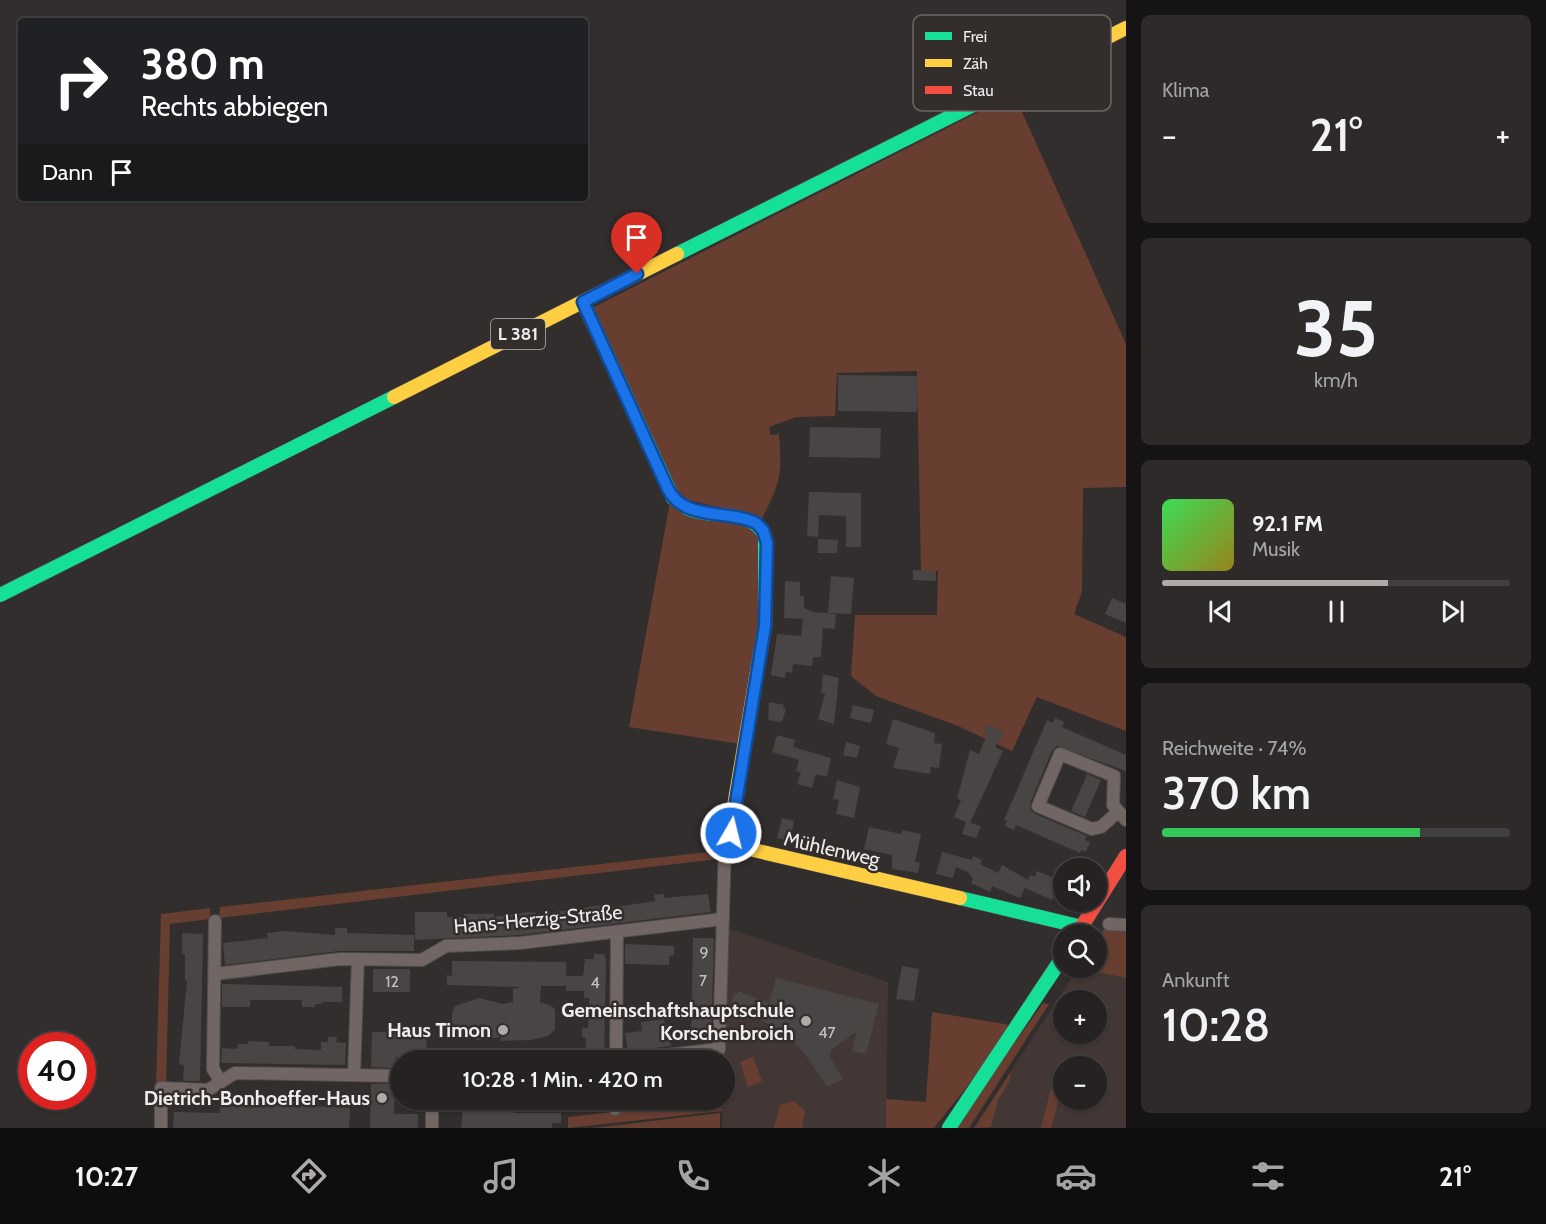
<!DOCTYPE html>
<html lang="de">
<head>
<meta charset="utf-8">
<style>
  :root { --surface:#262222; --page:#2e2a2a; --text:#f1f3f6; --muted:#a4a4a5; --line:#423f40; --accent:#aeaaa8 }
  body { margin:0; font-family:Cabin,sans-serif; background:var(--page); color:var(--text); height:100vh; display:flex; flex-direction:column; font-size:22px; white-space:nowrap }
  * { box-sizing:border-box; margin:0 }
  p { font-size:20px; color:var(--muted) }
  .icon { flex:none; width:33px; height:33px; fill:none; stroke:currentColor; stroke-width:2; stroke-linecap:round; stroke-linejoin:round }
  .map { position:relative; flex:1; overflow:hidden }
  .drawer { display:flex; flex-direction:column; gap:15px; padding:15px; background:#151313; width:420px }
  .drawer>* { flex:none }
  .top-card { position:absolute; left:18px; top:18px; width:570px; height:183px; border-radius:6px; box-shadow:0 2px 4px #0004,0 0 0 2px var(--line); background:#202124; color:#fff; overflow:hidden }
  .buttons { position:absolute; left:1053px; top:858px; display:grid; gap:12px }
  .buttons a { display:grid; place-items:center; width:54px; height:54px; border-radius:50%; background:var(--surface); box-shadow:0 2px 4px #0004,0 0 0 2px var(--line); font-size:30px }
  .speed { position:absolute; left:18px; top:1032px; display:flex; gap:12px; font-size:30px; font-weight:700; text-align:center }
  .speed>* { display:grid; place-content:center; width:78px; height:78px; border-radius:50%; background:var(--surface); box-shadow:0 2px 4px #0004,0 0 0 2px var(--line); line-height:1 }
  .speed .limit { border:9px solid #d22; background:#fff; color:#111 }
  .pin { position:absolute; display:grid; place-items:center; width:51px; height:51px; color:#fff; margin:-62px -26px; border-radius:50% 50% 50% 0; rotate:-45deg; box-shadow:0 0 6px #0007 }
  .pin .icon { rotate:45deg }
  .me { position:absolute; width:66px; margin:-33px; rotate:8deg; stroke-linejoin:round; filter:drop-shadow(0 0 4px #0008) }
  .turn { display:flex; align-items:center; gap:21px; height:126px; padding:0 24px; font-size:27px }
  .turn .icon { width:78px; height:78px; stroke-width:2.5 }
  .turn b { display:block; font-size:42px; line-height:51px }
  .then { display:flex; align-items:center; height:57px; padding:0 24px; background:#0003; gap:12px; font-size:22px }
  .big { font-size:45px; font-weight:600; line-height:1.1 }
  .drawer .widget { flex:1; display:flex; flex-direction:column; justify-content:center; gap:9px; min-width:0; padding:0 21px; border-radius:9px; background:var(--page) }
  .drawer .dial { align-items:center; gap:0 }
  .dial b { font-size:78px; line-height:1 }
  .song { display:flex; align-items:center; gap:18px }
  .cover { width:72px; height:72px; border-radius:9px; background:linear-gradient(135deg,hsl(130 70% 55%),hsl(50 70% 35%)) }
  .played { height:6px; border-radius:3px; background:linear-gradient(90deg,var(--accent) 65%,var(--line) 65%) }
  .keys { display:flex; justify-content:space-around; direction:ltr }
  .heat { display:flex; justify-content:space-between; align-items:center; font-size:33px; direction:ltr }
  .charge { height:9px; border-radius:4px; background:linear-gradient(90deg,#34c759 74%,var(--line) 0) }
  .trip { position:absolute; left:390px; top:1050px; width:345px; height:60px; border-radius:30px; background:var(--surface); box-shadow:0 2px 4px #0004,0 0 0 2px var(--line); font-weight:600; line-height:60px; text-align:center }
  .tab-bar { display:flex; height:96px; justify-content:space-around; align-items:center; background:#0f0e0e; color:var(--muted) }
  .tab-bar .icon { width:42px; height:42px }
  .tab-bar .current { color:var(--accent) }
  .tab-bar b { font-size:27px; color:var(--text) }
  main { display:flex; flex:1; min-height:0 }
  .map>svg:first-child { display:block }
  .built { fill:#423734; fill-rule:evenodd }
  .green { fill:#683e31 }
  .building { fill:#484544 }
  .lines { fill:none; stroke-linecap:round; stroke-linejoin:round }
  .street-casing { stroke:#504d4c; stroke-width:14 }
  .fast-casing { stroke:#504d4c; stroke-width:15 }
  .slow-casing { stroke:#504d4c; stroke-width:15 }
  .jam-casing { stroke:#504d4c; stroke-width:15 }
  .street { stroke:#716663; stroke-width:12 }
  .fast { stroke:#16e098; stroke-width:14 }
  .slow { stroke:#ffcf43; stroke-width:14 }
  .jam { stroke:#f24e42; stroke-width:14 }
  .route-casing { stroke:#114b97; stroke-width:15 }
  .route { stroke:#1a73e8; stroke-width:10 }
  .poi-dot { fill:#aeaaa8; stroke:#332d2c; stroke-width:2 }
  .labels { text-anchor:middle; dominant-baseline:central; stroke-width:5; stroke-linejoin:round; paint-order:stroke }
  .number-label { font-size:16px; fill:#c6c2c1 }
  .shield { fill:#332d2c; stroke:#b7b3b2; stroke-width:1.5 }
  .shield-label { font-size:18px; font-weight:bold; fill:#f0eceb }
  .street-label { font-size:20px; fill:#f0eceb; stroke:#332d2c }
  .poi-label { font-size:20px; font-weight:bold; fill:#f0eceb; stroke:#332d2c; text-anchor:end }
  .key { fill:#332d2c; stroke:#6c6665; stroke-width:1.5 }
  .key-label { font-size:16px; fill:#f0eceb }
</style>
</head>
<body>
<main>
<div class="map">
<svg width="1126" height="1128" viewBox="0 0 1126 1128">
  <rect width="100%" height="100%" fill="#322e2d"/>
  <g class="built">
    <path d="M727,928L888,982L886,1128H722Z"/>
    <path d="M1078,968L1126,978V1128H974ZM1064,1000H1096V1034H1064ZM1064,1066H1096V1100H1064Z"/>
  </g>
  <g class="green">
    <path d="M1014,94L1126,344V487L1083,488L1082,592L1074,614L1126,637V731L1037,697L1012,751L958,726L876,696L851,676L855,615H937L938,571H921L917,371L837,373L835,416L796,417L769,427L770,435L779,434C782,473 781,483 762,518L680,498L592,308Z"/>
    <path d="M670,502L754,530C777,573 749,694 740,744L629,727Z"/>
    <path d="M717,851L718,859L219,918L220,907Z"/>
    <path d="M210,908V919L170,924L166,1086H156L161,914Z"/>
    <path d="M1104,929L1126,930V978L1078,968H1096L1097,941Z"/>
    <path d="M1043,1003L1049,1004L969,1128H955Z"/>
    <path d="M932,1012L1010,1025L969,1084L934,1128H886V1099L926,1102Z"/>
    <path d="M753,1057L762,1081L748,1087L740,1062Z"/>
    <path d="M1010,1073V1080L998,1100L991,1127L974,1128Z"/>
    <path d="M1052,1084L1062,1086L1051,1128H1041Z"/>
    <path d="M722,1100V1111L568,1128V1117Z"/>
    <path d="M794,1101L805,1111L802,1128H774L780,1105Z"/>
    <path d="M720,1113V1128H593Z"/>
  </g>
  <g class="building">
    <path d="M838,375L918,376L917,412L838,411Z"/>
    <path d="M810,427L881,428L880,458L809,457Z"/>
    <path d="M809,492L861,493V547H846V516L819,515L818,537L807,536Z"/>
    <path d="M818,539L838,540L837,553H818Z"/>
    <path d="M913,570L936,571V581L913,580Z"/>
    <path d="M831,576L854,578L851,614L828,613Z"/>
    <path d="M785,581L800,582V596H804V608L813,612L836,614L835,629L823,628L821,657H813L812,666L793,664L792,673L786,672L785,678L771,675L777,634L801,636L803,619L784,618Z"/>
    <path d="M1112,598L1126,604V623L1105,614Z"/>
    <path d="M823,674L839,678L834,724L818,719L825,694L821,693Z"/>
    <path d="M769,702L784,705L783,708L786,709L782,722L768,720Z"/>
    <path d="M853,705L874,710L871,723L850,718Z"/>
    <path d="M1055,718L1064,722L1062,727L1126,755V771L1057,746L1052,751L1030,803L1031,810L1035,814L1087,836L1085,840L1090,842L1086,852L1081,850L1080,853L1016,825L1014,830L1005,826L1007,821L1004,820L1047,720L1053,723Z"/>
    <path d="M893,719L935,733L934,743L942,744L939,768L931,767L930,774L893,768L899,748L886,744Z"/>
    <path d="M989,724L1004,733L995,747L1003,751L970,823L981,826L976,838L962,834L966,822L954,817L961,800L957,799L970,750L979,754L987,735L983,733Z"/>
    <path d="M777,735L795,740L793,747L831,758L827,777L816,774L812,788L797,784L801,772L796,771L799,760L772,752Z"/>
    <path d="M846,742L860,746L857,758L843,755Z"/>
    <path d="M1085,773L1101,780L1085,817L1071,811L1087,775Z"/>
    <path d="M837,780L860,787L854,818L836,814L839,800L833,799Z"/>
    <path d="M782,818L794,821L790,841L777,838Z"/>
    <path d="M869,827L901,834L902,830L921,834L915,862L920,863L918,873L892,869V855L864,849Z"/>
    <path d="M942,852L972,860L973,856L982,860L980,864L998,873L1002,865L1028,880L1030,875L1035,877L1037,871L1064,882V901L1054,897L1052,900L1025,888L1020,898L992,886L990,892L971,883L973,879L968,872L956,867L953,878L936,874Z"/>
    <path d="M664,894V898L708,894L711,912L519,935L415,940V912H447V917H464V914H494V917L529,912L536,913V915L602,905L608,908L629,905L655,901L654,895Z"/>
    <path d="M335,928H347V933L414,935V951H339L225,965L223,943L268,938L267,933L284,931L335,935Z"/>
    <path d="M182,933L203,934L200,1081H183L184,1065L179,1064L187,981H185V954H182Z"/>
    <path d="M693,938H714L711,1040H691Z"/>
    <path d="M625,944L674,946V955L669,956V965L625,964Z"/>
    <path d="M594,954H604L606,959L604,1060H586V1038L582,1037V1028H588L589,998H584V991H566V986H541L540,1002L552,1006L555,1010V1030L548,1036L531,1040L501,1041V1037L478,1040L461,1037L452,1031V1013L455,1006L479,998L503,1004L513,1002V989L521,987L447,985V975L452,976V961L566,962V976H583L585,959H594Z"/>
    <path d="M902,966L919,969L914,1001L896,999Z"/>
    <rect x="373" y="969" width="37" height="23"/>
    <path d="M776,978L879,1004L866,1054L852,1051L857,1031L830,1051L832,1053L829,1055L843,1079L829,1086L826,1085L805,1054L787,1036L757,1017L730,1007L734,993L738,994V991L769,1003Z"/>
    <path d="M222,984L342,987V1002H322V1004H315V1007H302V1000H250V1007H222Z"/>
    <path d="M664,1019L665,1025L668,1024L671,1046L628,1051L625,1033L642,1031L641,1022Z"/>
    <path d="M372,1032L427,1033L426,1057H395V1068L371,1067Z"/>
    <path d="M328,1037H337L336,1042L346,1043L345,1065L221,1063L222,1048L237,1049L238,1044H248V1041L269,1042V1046H295V1049L321,1050V1042H328Z"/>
    <path d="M371,1084H395L394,1114H418V1128H370Z"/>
    <path d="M464,1100H514V1113H561V1123H552V1128H461Z"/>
    <path d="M257,1103L350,1108L349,1128H173L174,1112L220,1113V1106L257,1107Z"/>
  </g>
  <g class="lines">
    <defs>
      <g id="street">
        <path d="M1118,812L1101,827L1092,829L1038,806L1060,754L1114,776L1113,805L1126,820"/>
        <path d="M215,921L213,1069L221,1082"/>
        <path d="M1109,924L1126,925"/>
        <path d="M215,974L340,959L422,960L446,946L520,943L723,919"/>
        <path d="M616,1060L617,932"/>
        <path d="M625,1060L719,1049L725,844"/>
        <path d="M354,1075L358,959"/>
        <path d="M615,1109L616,1100"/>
        <path d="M161,1128V1088L208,1090L235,1073L400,1076"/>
        <path d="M432,1128V1100"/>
      </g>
      <g id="fast">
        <path d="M677,254L1021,81"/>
        <path d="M583,302L673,498C678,501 683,506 689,509C712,519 753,509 765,536V626L757,671"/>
        <path d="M0,595L394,397"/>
        <path d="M960,898L1082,927"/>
        <path d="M949,1128L1064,955"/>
      </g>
      <g id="slow">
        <path d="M1021,81L1126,28"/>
        <path d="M394,397L677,254"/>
        <path d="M757,671L731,824L734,842L745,848L960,898"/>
      </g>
      <path id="jam" d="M1077,934L1126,856"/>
    </defs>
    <use href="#street" class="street-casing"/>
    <use href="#fast" class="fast-casing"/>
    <use href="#slow" class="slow-casing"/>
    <use href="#jam" class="jam-casing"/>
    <use href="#street" class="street"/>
    <use href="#fast" class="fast"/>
    <use href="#slow" class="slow"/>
    <use href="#jam" class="jam"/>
  </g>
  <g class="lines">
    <defs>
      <path id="route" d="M637,274L583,302L668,489C685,522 728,509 756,523L763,530L767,543L765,626L731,833"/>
    </defs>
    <use href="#route" class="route-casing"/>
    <use href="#route" class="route"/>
  </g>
  <g class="poi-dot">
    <circle cx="806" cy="1021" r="6"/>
    <circle cx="503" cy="1030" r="6"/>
    <circle cx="382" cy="1098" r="6"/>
  </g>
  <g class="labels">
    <g class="number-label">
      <text x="704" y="952">9</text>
      <text x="703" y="980">7</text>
      <text x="392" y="981">12</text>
      <text x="595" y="982">4</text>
      <text x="827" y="1032">47</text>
    </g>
    <rect class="shield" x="491" y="319" width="54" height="30" rx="4.5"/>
    <g class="shield-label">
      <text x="518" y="334">L 381</text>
    </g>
    <g class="street-label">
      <text transform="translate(832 849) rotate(13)">Mühlenweg</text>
      <text transform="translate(538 919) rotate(-5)">Hans-Herzig-Straße</text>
    </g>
    <g class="poi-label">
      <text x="794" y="1010">Gemeinschaftshauptschule<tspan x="794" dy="23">Korschenbroich</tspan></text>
      <text x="491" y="1030">Haus Timon</text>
      <text x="370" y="1098">Dietrich-Bonhoeffer-Haus</text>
    </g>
  </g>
  <rect x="913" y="15" width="198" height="96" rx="9" class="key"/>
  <rect x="925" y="32" width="27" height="8" fill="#16e098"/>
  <rect x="925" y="59" width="27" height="8" fill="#ffcf43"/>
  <rect x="925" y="86" width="27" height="8" fill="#f24e42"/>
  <g class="key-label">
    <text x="963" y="42">Frei</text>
    <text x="963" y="69">Zäh</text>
    <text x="963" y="96">Stau</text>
  </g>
</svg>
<div class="buttons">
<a><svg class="icon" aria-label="sound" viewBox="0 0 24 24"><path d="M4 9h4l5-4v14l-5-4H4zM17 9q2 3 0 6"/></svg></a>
<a><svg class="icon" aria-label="search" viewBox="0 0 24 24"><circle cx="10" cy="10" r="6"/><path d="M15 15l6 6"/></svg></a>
<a>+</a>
<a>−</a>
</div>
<div class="speed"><div class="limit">40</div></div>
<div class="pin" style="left:637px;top:274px;background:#d93025"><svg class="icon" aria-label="arrive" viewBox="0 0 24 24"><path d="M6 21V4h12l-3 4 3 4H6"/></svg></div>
<svg class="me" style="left:731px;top:833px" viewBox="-20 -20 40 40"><circle r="17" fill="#1a73e8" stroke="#fff" stroke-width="3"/><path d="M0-11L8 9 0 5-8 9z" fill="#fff"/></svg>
<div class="trip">10:28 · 1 Min. · 420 m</div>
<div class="top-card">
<div class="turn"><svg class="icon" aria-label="right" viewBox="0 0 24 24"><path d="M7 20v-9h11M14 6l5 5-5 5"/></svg><div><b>380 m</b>Rechts abbiegen</div></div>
<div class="then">Dann<svg class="icon" aria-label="arrive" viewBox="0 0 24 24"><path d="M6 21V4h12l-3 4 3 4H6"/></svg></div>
</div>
</div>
<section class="drawer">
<div class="widget"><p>Klima</p>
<div class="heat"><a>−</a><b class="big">21°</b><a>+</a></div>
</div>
<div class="widget dial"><b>35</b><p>km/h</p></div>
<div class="widget">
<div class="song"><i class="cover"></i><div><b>92.1 FM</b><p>Musik</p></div></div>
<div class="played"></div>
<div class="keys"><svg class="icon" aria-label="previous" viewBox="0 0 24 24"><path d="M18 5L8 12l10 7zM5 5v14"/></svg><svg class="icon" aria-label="pause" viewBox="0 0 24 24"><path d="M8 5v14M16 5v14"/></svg><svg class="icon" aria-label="next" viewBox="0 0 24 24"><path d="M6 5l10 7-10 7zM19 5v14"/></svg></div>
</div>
<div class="widget"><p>Reichweite · 74%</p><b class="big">370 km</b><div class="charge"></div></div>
<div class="widget"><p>Ankunft</p><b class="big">10:28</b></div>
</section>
</main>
<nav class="tab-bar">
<b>10:27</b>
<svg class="icon current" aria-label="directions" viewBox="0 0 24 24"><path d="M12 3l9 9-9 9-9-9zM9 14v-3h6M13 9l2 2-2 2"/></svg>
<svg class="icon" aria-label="music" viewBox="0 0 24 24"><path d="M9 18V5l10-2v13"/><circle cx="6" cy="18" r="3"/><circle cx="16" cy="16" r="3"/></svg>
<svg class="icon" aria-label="phone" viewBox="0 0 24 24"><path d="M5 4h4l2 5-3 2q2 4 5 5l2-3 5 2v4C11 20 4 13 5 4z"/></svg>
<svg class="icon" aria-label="climate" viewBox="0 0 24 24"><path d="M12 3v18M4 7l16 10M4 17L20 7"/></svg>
<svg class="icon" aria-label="car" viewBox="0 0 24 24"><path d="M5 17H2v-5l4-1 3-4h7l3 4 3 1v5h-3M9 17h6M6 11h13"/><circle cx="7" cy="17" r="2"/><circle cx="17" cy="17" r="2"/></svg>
<svg class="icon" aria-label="filters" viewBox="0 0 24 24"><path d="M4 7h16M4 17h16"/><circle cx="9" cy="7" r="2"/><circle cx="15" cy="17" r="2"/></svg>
<b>21°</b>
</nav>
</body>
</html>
